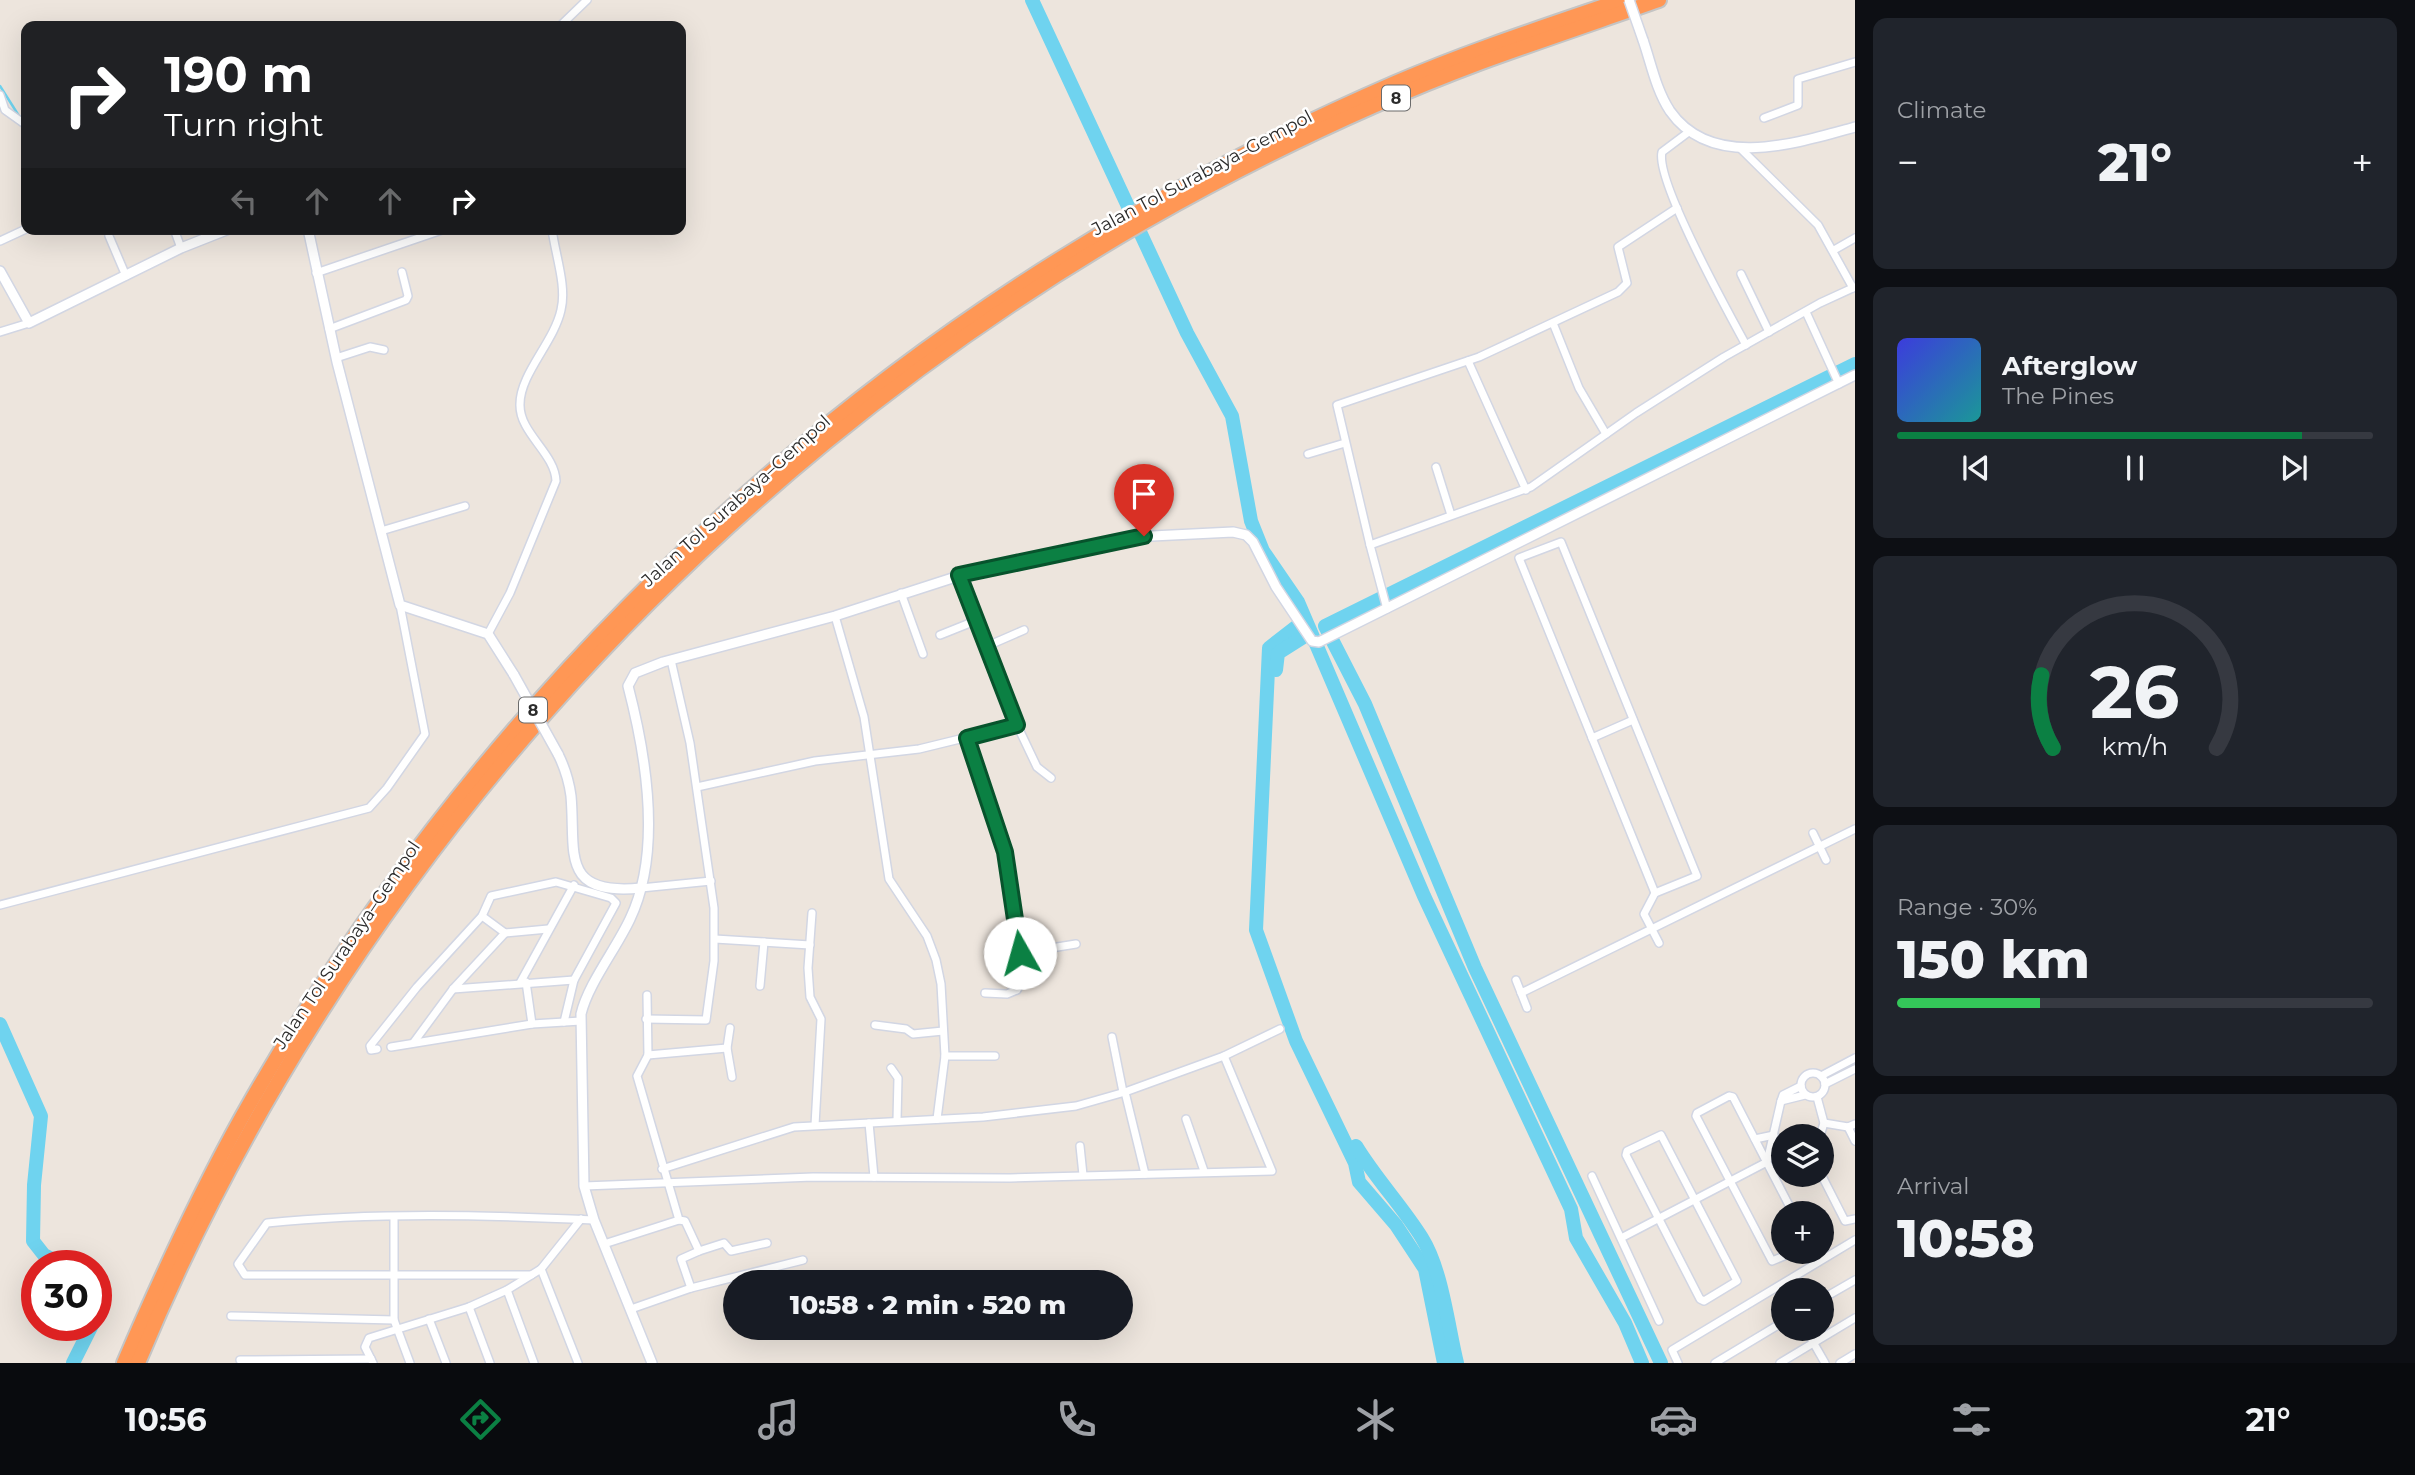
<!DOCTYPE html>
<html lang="en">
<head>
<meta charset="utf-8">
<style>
  :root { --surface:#171b24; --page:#20242c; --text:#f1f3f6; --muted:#9ea1a6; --line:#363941; --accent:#0b8043 }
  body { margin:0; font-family:Montserrat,sans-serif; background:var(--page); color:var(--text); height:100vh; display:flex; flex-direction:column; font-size:26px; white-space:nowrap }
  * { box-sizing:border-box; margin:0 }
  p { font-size:23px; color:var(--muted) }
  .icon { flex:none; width:38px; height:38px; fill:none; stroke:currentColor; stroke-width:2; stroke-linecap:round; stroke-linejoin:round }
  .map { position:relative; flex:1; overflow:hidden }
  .panel { display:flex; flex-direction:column; gap:18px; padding:18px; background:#0d0f14; width:560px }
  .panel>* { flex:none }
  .hud { position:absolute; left:21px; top:21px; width:665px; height:214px; border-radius:14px; box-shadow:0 7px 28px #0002; background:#202124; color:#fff; overflow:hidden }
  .fabs { position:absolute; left:1771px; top:1124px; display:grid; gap:14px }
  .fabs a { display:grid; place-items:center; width:63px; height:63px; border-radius:50%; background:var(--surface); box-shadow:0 7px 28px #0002; font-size:35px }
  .speed { position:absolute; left:21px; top:1250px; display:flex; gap:14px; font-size:35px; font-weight:700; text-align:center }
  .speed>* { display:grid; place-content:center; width:91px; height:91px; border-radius:50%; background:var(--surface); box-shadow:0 7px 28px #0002; line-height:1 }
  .speed .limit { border:10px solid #d22; background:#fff; color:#111 }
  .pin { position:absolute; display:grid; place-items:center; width:60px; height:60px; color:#fff; margin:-72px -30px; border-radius:50% 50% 50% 0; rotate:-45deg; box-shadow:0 0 7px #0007 }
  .pin .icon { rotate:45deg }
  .me { position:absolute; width:77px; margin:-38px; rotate:353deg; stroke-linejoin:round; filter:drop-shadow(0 0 5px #0008) }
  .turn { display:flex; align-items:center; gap:24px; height:147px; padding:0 28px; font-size:32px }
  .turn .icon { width:91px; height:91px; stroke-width:2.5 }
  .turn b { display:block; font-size:49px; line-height:60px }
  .lanes { display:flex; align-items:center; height:66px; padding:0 28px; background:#0003; justify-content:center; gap:35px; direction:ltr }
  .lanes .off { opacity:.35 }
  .big { font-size:52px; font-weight:800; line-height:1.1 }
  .panel .tile { flex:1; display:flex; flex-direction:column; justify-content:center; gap:10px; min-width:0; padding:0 24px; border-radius:14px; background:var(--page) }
  .panel .dial { align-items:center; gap:0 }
  .dial svg { height:182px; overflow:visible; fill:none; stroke:var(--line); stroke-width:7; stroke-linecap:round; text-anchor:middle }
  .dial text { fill:var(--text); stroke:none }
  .song { display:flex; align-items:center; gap:21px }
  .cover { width:84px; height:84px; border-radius:10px; background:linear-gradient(135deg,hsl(240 70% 55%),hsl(180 70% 35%)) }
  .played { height:7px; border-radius:4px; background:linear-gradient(90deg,var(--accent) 85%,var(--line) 85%) }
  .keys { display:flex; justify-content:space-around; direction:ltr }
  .heat { display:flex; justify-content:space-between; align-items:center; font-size:38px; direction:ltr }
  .charge { height:10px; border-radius:5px; background:linear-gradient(90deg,#34c759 30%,var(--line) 0) }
  .trip { position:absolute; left:723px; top:1270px; width:410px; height:70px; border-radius:35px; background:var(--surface); box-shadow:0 7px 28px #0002; font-weight:800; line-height:70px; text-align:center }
  .tabs { display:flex; height:112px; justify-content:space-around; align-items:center; background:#090b0e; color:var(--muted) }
  .tabs .icon { width:49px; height:49px }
  .tabs .current { color:var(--accent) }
  .tabs b { font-size:32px; color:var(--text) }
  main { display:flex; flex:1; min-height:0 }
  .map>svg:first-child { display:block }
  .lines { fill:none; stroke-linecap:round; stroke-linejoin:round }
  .stream { stroke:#6fd3ef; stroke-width:2.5 }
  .river { stroke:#6fd3ef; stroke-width:14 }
  .minor-casing { stroke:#d2d6e3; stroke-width:10 }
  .tertiary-casing { stroke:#d2d6e3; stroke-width:12 }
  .motorway-casing { stroke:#c4c4c4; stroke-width:18 }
  .minor { stroke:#fff; stroke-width:7 }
  .tertiary { stroke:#fff; stroke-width:9 }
  .motorway { stroke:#ff9755; stroke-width:14 }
  .tertiary-bridge-casing { stroke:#d2d6e3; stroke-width:12; stroke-linecap:butt }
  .tertiary-bridge { stroke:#fff; stroke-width:9 }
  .route-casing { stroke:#07532c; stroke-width:18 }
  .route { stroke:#0b8043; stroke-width:12 }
  .labels { text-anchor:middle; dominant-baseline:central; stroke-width:5; stroke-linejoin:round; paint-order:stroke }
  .shield { fill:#fff; stroke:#6b6b6b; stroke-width:2 }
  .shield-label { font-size:16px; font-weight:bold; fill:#2b2b2b }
  .street-label { font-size:18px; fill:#2b2b2b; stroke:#fff }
</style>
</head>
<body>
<main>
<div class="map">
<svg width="1855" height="1363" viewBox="0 0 1855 1363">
  <rect width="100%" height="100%" fill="#ede5dd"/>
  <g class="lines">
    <path class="stream" d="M0,86L19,116L26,119"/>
    <g class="river">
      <path d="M1032,0L1187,333L1232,416L1251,521L1263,551L1298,602L1424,896L1571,1209L1576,1238L1625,1323L1642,1363"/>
      <path d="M1305,620L1269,648L1256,930L1296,1041L1355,1163L1359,1182L1396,1225L1425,1269L1444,1363"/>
      <path d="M1276,670L1278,653L1308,634"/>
      <path d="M0,1024L41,1116L34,1185L33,1241L44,1255L63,1265"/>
      <path d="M1356,1146C1376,1179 1402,1206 1422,1238C1442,1270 1448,1326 1457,1363"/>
      <path d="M96,1289L101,1299L96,1314"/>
      <path d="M73,1363L92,1325"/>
      <path d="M1661,1363L1475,968L1365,704L1325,626L1855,364"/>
    </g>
    <defs>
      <g id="minor">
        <path d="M560,26L587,0"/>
        <path d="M0,95L5,110L26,125"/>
        <path d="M1764,118L1798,105V79L1855,62"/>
        <path d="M1690,131L1662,152C1655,180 1729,314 1746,345"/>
        <path d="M1740,148L1818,225L1853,288"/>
        <path d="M174,229L181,248"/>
        <path d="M109,236L126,276"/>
        <path d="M0,241L26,229"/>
        <path d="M1834,250L1855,238"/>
        <path d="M316,273L442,230"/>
        <path d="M1741,274L1769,332"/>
        <path d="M1806,312L1839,384"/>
        <path d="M1553,323L1579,388L1606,434"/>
        <path d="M329,329L406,300L408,296L402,272"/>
        <path d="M0,332L29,323"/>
        <path d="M336,358L370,347L384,350"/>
        <path d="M1468,361L1526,490"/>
        <path d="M1308,454L1345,443"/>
        <path d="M1436,467L1451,515"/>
        <path d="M381,531L465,506"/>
        <path d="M1561,542L1697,876L1655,893L1519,558Z"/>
        <path d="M1370,545L1337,405L1479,357L1618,292L1627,283L1618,247L1677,208"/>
        <path d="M959,575L1017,725L1037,767L1051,778"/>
        <path d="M901,593L923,654"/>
        <path d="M1387,609L1370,545L1531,487L1636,413L1724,357L1820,303L1855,287"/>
        <path d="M835,616L864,717L889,879L927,936L936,960L941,984L945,1056L937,1119"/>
        <path d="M488,634L510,593L556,481C555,453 519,433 520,404C520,374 554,342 561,310C567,286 555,254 552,229"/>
        <path d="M940,635L975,621"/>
        <path d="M985,647L1024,630"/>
        <path d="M967,738C990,804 1010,867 1018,937C1020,952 1025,976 1017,990L1007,994L985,993"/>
        <path d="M1592,738L1633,720"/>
        <path d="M697,787L815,761L919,749L1017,725"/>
        <path d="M1813,833L1826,860"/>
        <path d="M641,888L711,881"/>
        <path d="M1655,893L1644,914L1659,943"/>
        <path d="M0,905L369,808L387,788L425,734L400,605"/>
        <path d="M812,913L808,968L810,997L821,1019L815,1125"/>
        <path d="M482,916L505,933L548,929"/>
        <path d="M715,939L810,945"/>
        <path d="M1020,953L1076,944"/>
        <path d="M1516,980L1527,1008"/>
        <path d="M526,982L532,1024"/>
        <path d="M520,983L574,885"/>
        <path d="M760,986L764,942"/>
        <path d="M453,989L574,980"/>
        <path d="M1521,993L1855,829"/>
        <path d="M647,995L648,1055L637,1076L679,1220L685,1221L699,1251L681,1259L691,1288"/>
        <path d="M646,1019L706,1020L714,961V908L690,743L671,660"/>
        <path d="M875,1025L906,1029L913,1034L943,1031"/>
        <path d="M730,1028L727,1048L732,1077"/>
        <path d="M1112,1037L1123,1092"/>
        <path d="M414,1042L453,989L505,933"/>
        <path d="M391,1047L532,1024L581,1021"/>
        <path d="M377,1049L371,1050L370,1046L417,987L482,916L491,896L556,882L611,898L616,903L574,980L564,1022"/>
        <path d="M648,1055L727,1048"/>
        <path d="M945,1056H995"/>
        <path d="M1224,1056L1280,1029"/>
        <path d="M891,1068L898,1078L897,1120"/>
        <circle cx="1813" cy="1085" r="12"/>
        <path d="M1821,1076L1855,1058"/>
        <path d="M1825,1084L1855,1069"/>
        <path d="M1801,1086L1783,1095L1781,1101L1805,1095"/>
        <path d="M1125,1092L1145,1174"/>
        <path d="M1817,1097L1824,1123L1820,1136"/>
        <path d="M1186,1119L1204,1171"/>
        <path d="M869,1123L874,1177"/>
        <path d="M1824,1123L1848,1127L1855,1124"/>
        <path d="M1848,1127L1855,1141"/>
        <path d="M1661,1135L1737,1281L1704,1301L1700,1299L1626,1155L1627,1151Z"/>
        <path d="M1755,1139L1774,1135"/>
        <path d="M1080,1146L1083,1175"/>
        <path d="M1821,1174L1845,1221L1855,1219"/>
        <path d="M1592,1176L1659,1321"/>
        <path d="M584,1186L813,1177L1010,1178L1272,1171L1224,1056L1125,1092L1076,1106L983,1117L794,1127L662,1169"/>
        <path d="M1793,1213L1733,1097L1729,1096L1697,1113L1696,1116L1772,1261L1796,1251"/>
        <path d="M394,1218V1320L410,1363"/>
        <path d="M1623,1237L1767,1162L1781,1101"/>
        <path d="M604,1244L679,1220"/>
        <path d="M699,1251L724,1243L731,1251L767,1243"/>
        <path d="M541,1269L578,1363"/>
        <path d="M531,1275H245L238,1264L267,1223C373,1212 487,1215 594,1220"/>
        <path d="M507,1290L534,1363"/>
        <path d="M1822,1299L1855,1280"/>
        <path d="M469,1307L490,1363"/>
        <path d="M631,1309L691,1288L803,1260"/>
        <path d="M231,1316L394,1320"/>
        <path d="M429,1319L446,1363"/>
        <path d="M1805,1328L1825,1363"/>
        <path d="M240,1360L371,1359"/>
        <path d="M373,1363L365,1347L369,1338L469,1307L507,1290L541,1269L581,1219"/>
        <path d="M1678,1363L1672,1350L1855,1240"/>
        <path d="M1715,1363L1783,1322"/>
        <path d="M1780,1363L1855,1318"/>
        <path d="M1840,1363L1855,1354"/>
      </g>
      <g id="tertiary">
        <path d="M1643,40C1651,63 1656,90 1670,111C1712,171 1797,143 1855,127"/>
        <path d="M308,229L337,362L400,605L488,634L514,675"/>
        <path d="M0,271L29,323L181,248L229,229"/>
        <path d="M558,754C565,768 569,781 571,796C576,852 559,896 641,888"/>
        <path d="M652,1363L594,1220L584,1186L581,1014C588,984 616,949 630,919C662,852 646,755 628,686L635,673L663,662L835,616L968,573L1132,537L1233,532L1246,535L1253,542L1276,587L1312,641L1319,642L1855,375"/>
      </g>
      <g id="motorway">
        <path d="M124,1363C160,1279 198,1196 242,1117C451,746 764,427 1133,215C1217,166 1305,122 1395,83C1469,51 1546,26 1622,0"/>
        <path d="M138,1363C334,889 699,478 1144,222C1251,161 1364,106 1479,63C1539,41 1599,21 1659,0"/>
      </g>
    </defs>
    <use href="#minor" class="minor-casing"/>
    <use href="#tertiary" class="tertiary-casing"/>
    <use href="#motorway" class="motorway-casing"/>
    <use href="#minor" class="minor"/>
    <use href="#tertiary" class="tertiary"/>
    <use href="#motorway" class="motorway"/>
    <defs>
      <g id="tertiary-bridge">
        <path d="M1629,0L1643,40"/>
        <path d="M514,675L558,754"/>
      </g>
    </defs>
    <use href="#tertiary-bridge" class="tertiary-bridge-casing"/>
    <use href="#tertiary-bridge" class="tertiary-bridge"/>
  </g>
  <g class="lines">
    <defs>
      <path id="route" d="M1020,953L1005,852L967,738L1017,725L959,575L1144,536"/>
    </defs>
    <use href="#route" class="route-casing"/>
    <use href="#route" class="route"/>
  </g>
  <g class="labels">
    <g class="shield">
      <rect x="1382" y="85.5" width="28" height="25" rx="5"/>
      <rect x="519" y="697.5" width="28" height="25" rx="5"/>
    </g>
    <g class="shield-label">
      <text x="1396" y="98">8</text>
      <text x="533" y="710">8</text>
    </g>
    <g class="street-label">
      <text transform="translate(1202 173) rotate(-28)">Jalan Tol Surabaya–Gempol</text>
      <text transform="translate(736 501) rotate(-42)">Jalan Tol Surabaya–Gempol</text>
      <text transform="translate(347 945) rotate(-56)">Jalan Tol Surabaya–Gempol</text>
    </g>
  </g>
</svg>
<div class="fabs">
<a><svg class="icon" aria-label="layers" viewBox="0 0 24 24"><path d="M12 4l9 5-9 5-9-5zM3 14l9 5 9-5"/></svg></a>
<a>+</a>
<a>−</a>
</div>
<div class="speed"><div class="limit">30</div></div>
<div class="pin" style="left:1144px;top:536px;background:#d93025"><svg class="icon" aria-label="arrive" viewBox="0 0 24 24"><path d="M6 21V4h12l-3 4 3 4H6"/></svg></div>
<svg class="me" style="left:1020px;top:953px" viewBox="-20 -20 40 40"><circle r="19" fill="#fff"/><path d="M0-13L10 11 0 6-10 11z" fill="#0b8043"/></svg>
<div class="trip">10:58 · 2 min · 520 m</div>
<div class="hud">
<div class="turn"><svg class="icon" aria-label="right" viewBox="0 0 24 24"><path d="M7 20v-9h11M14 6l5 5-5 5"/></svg><div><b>190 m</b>Turn right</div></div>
<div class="lanes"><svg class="icon off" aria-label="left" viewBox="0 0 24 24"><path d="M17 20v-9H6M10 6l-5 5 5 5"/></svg><svg class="icon off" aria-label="ahead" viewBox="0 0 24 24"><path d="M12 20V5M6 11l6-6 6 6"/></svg><svg class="icon off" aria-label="ahead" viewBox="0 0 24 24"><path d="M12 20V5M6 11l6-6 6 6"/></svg><svg class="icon" aria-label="right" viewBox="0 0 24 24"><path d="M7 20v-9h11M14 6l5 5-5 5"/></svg></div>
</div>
</div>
<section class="panel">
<div class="tile"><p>Climate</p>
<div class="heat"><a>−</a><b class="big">21°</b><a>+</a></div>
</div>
<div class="tile">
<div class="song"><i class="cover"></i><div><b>Afterglow</b><p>The Pines</p></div></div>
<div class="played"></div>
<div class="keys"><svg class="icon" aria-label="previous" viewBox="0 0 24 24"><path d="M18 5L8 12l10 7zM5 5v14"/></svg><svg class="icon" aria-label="pause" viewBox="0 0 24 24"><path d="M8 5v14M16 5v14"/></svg><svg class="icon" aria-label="next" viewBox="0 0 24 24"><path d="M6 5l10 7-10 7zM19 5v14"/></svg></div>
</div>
<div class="tile dial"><svg viewBox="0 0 100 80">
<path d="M14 69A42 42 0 1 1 86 69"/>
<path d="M14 69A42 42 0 0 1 9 37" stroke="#0b8043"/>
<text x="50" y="56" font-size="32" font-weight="700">26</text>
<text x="50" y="72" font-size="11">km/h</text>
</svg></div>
<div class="tile"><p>Range · 30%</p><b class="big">150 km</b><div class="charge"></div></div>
<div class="tile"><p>Arrival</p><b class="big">10:58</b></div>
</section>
</main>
<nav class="tabs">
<b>10:56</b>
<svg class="icon current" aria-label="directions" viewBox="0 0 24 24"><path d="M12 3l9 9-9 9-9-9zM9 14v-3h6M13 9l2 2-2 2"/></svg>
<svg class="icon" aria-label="music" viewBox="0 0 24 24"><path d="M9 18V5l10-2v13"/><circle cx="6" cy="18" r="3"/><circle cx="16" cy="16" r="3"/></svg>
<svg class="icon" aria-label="phone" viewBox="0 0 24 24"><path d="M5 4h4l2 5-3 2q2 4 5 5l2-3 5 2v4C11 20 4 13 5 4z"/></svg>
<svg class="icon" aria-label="climate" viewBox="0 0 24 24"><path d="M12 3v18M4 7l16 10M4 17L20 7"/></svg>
<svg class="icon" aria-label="car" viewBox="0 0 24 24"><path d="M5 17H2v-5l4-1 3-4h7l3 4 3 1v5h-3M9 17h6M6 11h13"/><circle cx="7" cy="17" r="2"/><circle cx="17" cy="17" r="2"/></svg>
<svg class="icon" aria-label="filters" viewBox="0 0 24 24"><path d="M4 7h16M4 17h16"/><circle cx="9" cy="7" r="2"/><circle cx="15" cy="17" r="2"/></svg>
<b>21°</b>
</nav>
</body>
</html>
